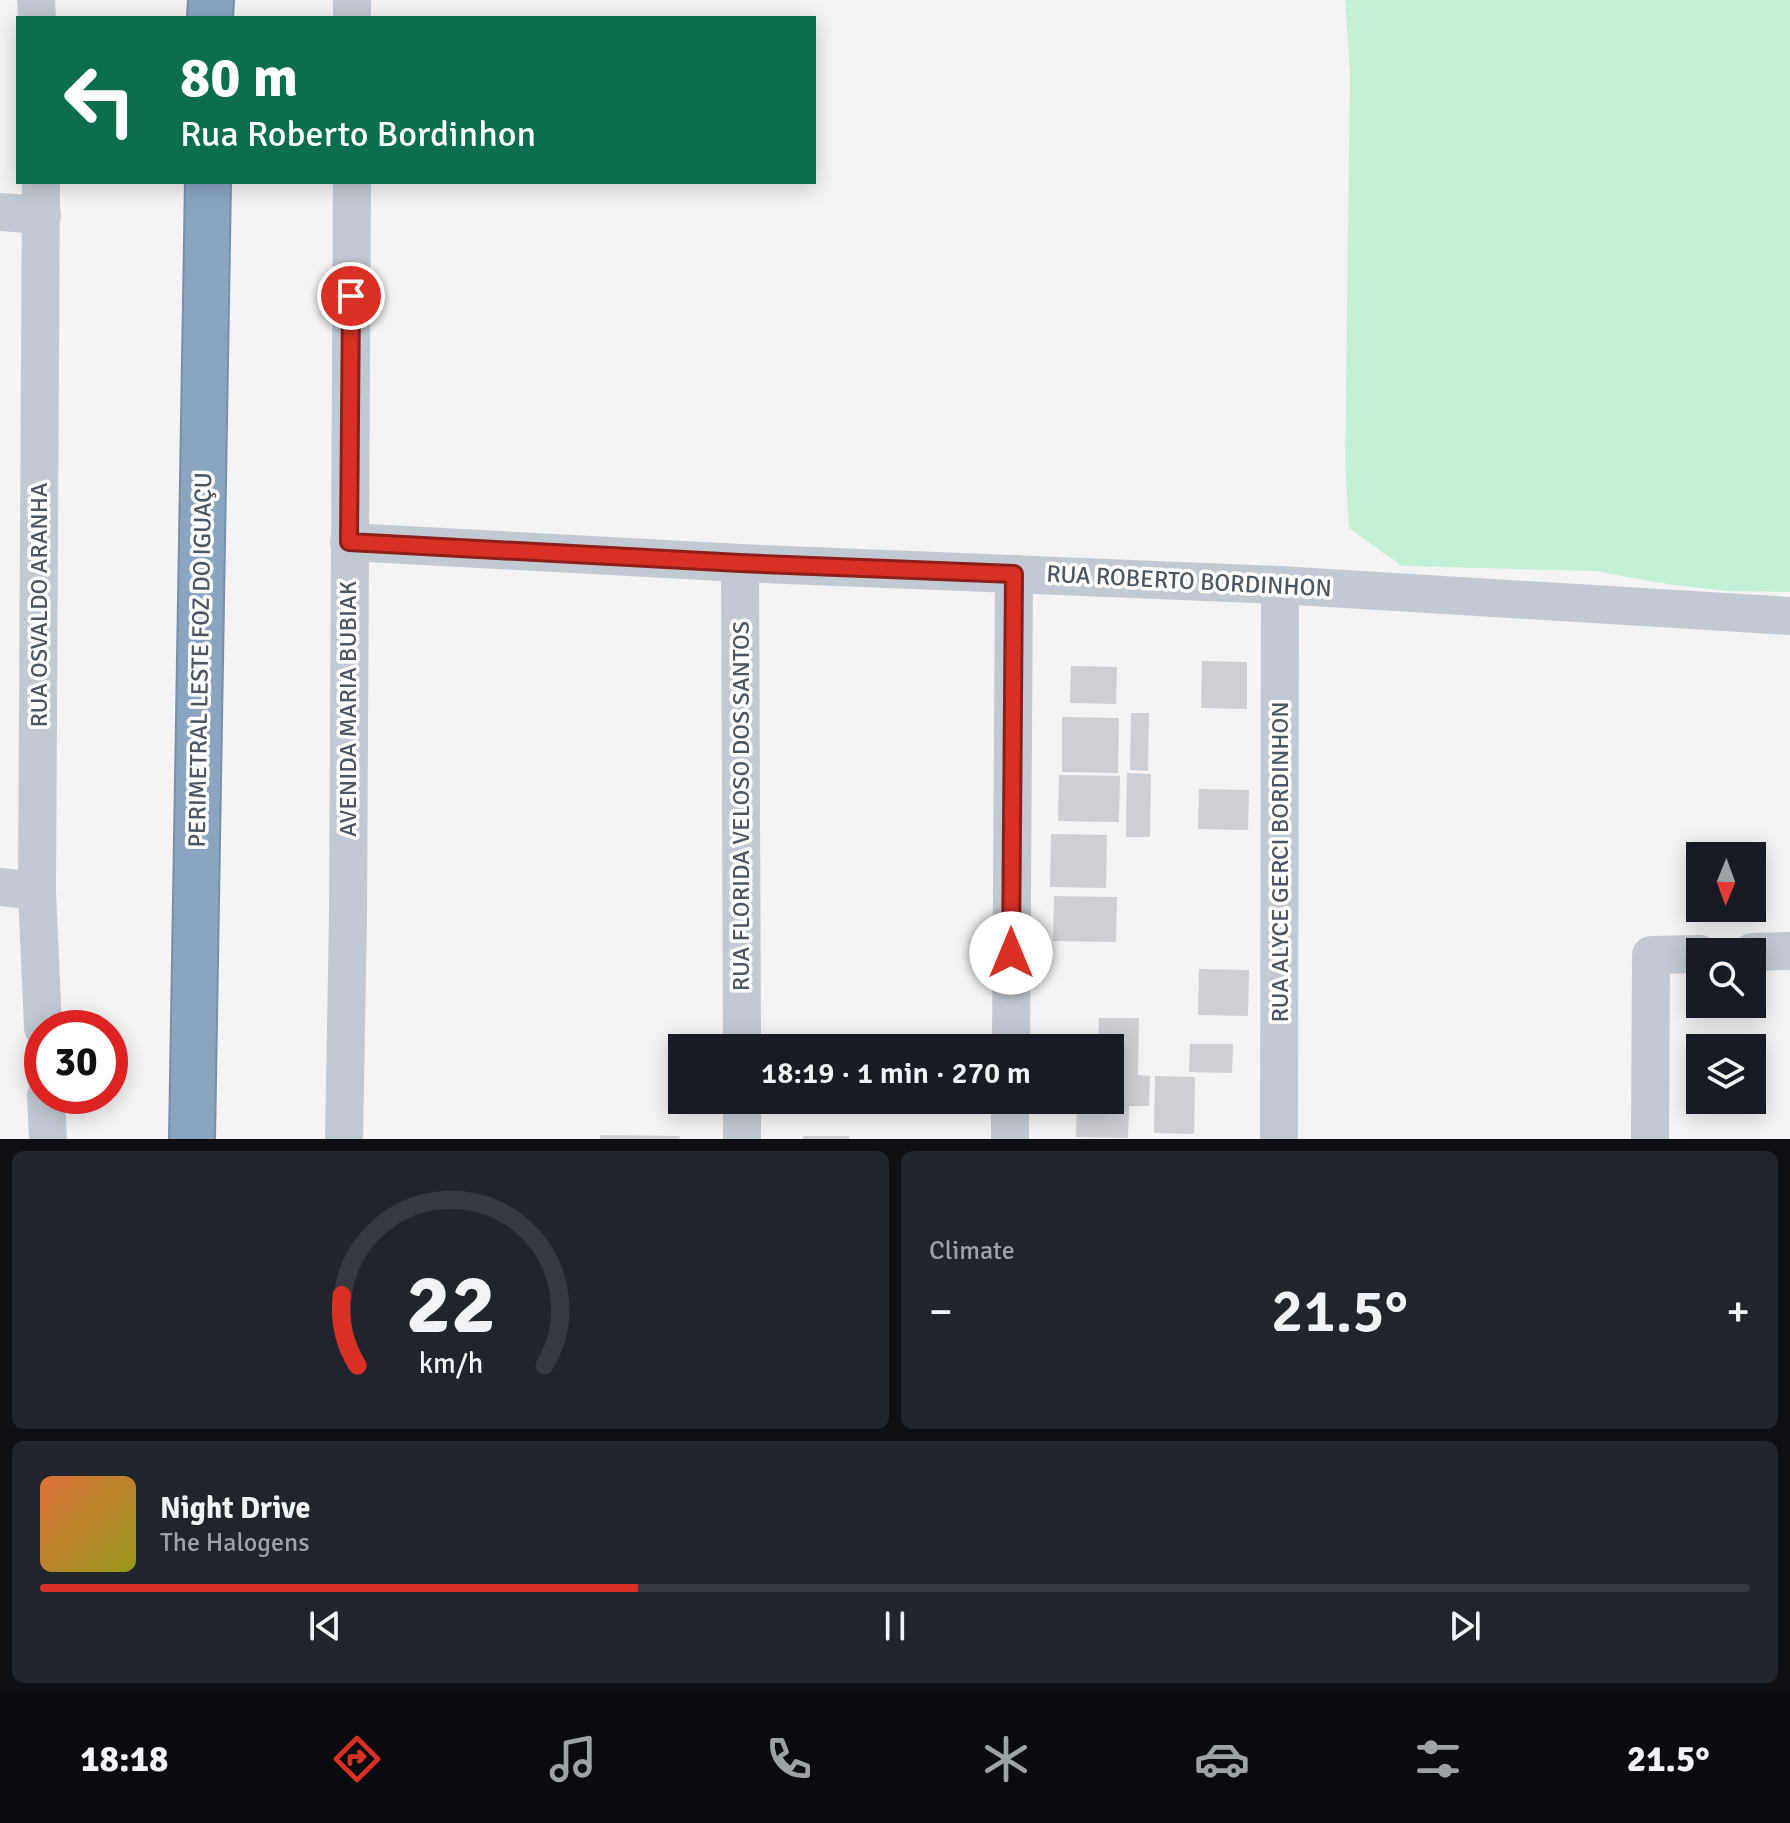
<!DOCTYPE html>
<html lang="en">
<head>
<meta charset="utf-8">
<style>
  :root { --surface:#171b24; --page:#20242c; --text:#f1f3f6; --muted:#9ea1a6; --line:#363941; --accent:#d93025 }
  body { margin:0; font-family:Signika,sans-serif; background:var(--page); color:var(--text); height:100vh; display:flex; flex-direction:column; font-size:30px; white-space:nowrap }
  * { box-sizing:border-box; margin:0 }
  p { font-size:26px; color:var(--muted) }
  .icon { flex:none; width:44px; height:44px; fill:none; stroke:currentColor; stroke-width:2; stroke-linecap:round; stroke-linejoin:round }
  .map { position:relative; height:1139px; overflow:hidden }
  .side { display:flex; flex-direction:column; gap:12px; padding:12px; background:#0d0f14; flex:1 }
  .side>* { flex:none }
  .guide { position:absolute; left:16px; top:16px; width:800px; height:168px; border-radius:0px; box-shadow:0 4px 20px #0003; background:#0b6e4f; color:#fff; overflow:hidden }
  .needle { width:52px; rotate:181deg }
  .fabs { position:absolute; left:1686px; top:842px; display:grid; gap:16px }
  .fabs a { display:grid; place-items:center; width:80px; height:80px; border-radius:0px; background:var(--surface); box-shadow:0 4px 20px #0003; font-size:40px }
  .speed { position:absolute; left:24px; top:1010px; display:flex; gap:16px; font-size:40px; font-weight:700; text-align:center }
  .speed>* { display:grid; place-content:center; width:104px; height:104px; border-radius:50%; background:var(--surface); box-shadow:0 4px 20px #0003; line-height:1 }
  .speed .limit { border:12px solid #d22; background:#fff; color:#111 }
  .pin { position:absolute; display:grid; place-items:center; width:68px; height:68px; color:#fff; margin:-34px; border:4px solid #fff; border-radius:50%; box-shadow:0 2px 8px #0007 }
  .me { position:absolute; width:88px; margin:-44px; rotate:0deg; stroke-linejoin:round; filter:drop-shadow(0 0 6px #0008) }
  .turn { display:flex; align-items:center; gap:28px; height:168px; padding:0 32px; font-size:36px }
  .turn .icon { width:104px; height:104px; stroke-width:2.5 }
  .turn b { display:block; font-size:56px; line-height:68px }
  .big { font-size:60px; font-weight:600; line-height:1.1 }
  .side .card { flex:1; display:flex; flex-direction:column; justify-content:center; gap:12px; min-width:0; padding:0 28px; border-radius:12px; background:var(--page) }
  .side .dial { align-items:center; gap:0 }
  .dial svg { height:208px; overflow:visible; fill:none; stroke:var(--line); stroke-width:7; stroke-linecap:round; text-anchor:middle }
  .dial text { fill:var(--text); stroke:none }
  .song { display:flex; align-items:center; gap:24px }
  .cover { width:96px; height:96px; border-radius:12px; background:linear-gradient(135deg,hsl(20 70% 55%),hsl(60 70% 35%)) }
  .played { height:8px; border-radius:4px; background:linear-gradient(90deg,var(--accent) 35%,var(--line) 35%) }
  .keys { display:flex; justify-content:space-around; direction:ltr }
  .heat { display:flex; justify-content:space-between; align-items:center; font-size:44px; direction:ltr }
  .side .tiles { flex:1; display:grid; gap:12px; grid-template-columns:1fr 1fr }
  .card:last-child { grid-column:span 2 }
  .trip { position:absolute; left:668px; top:1034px; width:456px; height:80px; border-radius:0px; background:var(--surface); box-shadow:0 4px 20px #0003; font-weight:600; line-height:80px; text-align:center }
  .dock { display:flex; height:128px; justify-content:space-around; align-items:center; background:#090b0e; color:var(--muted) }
  .dock .icon { width:56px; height:56px }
  .dock .current { color:var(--accent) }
  .dock b { font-size:36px; color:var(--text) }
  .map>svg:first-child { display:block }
  .green { fill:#c3f1d5 }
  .building { fill:#cdcfd5 }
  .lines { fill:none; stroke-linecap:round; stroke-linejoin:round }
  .highway-casing { stroke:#7690ad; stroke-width:48 }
  .minor { stroke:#c1cad2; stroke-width:38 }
  .highway { stroke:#8ba5c1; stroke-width:44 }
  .route-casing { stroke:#8d1f18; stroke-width:20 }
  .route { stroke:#d93025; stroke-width:14 }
  .labels { text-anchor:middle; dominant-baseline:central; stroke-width:7; stroke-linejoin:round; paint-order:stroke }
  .street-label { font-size:24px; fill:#4a5661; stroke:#fff }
</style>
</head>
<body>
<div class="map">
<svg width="1790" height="1139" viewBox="0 0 1790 1139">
  <rect width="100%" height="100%" fill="#f5f3f3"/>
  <path class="green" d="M1345,0H1790V592L1725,591L1660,583L1596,571L1402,566L1349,528L1345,465L1350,73Z"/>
  <g class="building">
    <path d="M1202,661L1247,662V709L1201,708Z"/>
    <path d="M1071,666L1117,667L1116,704L1070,703Z"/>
    <path d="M1131,713H1149L1148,771L1130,770Z"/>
    <path d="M1062,717L1119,718L1118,773L1062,772Z"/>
    <path d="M1127,773L1151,774L1150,837H1126Z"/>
    <path d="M1059,775L1120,776L1119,822L1058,821Z"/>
    <path d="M1199,789L1249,790L1248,830L1198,829Z"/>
    <path d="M1051,834L1107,835L1106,888L1050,887Z"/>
    <path d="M1054,896L1117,897L1116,942L1053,941Z"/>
    <path d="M1199,969L1249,970L1248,1016L1198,1015Z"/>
    <path d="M1099,1018H1139L1138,1075L1150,1076L1149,1106H1129L1128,1138L1076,1137L1077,1100H1110V1048H1098Z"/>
    <path d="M1190,1044H1233L1232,1073L1189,1072Z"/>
    <path d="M1155,1076L1195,1077L1194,1134L1154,1133Z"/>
    <path d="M600,1135L680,1136L679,1139H600Z"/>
    <rect x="803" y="1136" width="46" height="3"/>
  </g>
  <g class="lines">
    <defs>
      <g id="highway">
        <path d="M210,18L211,0"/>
        <path d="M192,1139L208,182"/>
      </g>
    </defs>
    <use href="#highway" class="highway-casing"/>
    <g class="minor">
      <path d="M36,0L37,18"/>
      <path d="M352,0V18"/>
      <path d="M41,182L37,891L43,1028"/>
      <path d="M0,212L42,215"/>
      <path d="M349,542L740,563L1280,585L1790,616"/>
      <path d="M740,563L742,1048"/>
      <path d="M0,887L37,891"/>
      <path d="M1752,952L1790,951"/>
      <path d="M1011,1048L1014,574"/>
      <path d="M46,1096L48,1139"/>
      <path d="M742,1100V1139"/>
      <path d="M344,1139L348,917L352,182"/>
      <path d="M1010,1139V1100"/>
      <path d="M1279,1139L1280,585"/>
      <path d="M1650,1139L1651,955L1700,954"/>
    </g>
    <use href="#highway" class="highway"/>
  </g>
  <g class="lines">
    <defs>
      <path id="route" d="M351,296L349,542L740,563L1014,574L1011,953"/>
    </defs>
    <use href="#route" class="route-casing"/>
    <use href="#route" class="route"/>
  </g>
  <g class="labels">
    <g class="street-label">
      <text transform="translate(1189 581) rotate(3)">RUA ROBERTO BORDINHON</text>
      <text transform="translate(39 605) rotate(-90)">RUA OSVALDO ARANHA</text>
      <text transform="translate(200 660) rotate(-89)">PERIMETRAL LESTE FOZ DO IGUAÇU</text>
      <text transform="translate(348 709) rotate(-90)">AVENIDA MARIA BUBIAK</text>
      <text transform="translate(741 806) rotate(-90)">RUA FLORIDA VELOSO DOS SANTOS</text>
      <text transform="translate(1280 862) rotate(-90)">RUA ALYCE GERCI BORDINHON</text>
    </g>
  </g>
</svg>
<div class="fabs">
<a><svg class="needle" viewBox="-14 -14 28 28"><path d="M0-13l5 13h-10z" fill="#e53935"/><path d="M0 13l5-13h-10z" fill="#9ea1a6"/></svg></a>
<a><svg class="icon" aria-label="search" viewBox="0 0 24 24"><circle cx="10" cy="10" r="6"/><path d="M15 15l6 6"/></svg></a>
<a><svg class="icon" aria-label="layers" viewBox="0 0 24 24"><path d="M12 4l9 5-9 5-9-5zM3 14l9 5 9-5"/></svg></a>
</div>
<div class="speed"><div class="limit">30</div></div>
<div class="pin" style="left:351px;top:296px;background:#d93025"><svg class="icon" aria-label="arrive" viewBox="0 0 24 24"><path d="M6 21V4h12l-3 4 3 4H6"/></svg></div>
<svg class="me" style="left:1011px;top:953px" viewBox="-20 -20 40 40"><circle r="19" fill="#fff"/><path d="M0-13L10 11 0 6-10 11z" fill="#d93025"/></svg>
<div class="trip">18:19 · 1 min · 270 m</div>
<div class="guide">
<div class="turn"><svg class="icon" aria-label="left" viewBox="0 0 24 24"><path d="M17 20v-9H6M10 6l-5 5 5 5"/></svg><div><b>80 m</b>Rua Roberto Bordinhon</div></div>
</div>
</div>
<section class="side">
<div class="tiles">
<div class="card dial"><svg viewBox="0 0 100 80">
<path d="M14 69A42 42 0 1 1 86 69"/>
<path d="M14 69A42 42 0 0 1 8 42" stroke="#d93025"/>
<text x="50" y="56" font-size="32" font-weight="700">22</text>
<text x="50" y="72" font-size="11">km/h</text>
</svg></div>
<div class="card"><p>Climate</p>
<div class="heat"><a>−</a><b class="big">21.5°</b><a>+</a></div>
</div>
<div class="card">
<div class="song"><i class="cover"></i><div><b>Night Drive</b><p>The Halogens</p></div></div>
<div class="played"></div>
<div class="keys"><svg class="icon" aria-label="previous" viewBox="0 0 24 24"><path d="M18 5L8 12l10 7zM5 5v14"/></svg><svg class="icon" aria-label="pause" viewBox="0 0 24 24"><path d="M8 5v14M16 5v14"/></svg><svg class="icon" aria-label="next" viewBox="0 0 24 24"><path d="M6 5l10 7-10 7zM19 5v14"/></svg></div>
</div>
</div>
</section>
<nav class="dock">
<b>18:18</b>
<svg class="icon current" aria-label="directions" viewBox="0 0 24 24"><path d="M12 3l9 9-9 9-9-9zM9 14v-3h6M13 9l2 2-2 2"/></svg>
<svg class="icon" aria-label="music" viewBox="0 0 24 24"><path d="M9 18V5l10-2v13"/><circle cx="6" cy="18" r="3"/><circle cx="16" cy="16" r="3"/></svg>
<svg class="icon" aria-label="phone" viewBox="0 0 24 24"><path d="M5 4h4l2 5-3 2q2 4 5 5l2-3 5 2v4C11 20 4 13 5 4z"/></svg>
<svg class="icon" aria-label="climate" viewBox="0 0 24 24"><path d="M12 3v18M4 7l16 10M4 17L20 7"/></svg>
<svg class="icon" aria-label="car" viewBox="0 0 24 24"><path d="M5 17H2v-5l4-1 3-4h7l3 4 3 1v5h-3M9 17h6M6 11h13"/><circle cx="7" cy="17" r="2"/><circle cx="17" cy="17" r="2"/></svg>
<svg class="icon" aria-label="filters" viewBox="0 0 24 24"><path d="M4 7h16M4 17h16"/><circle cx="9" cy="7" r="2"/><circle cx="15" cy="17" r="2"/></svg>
<b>21.5°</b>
</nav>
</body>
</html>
